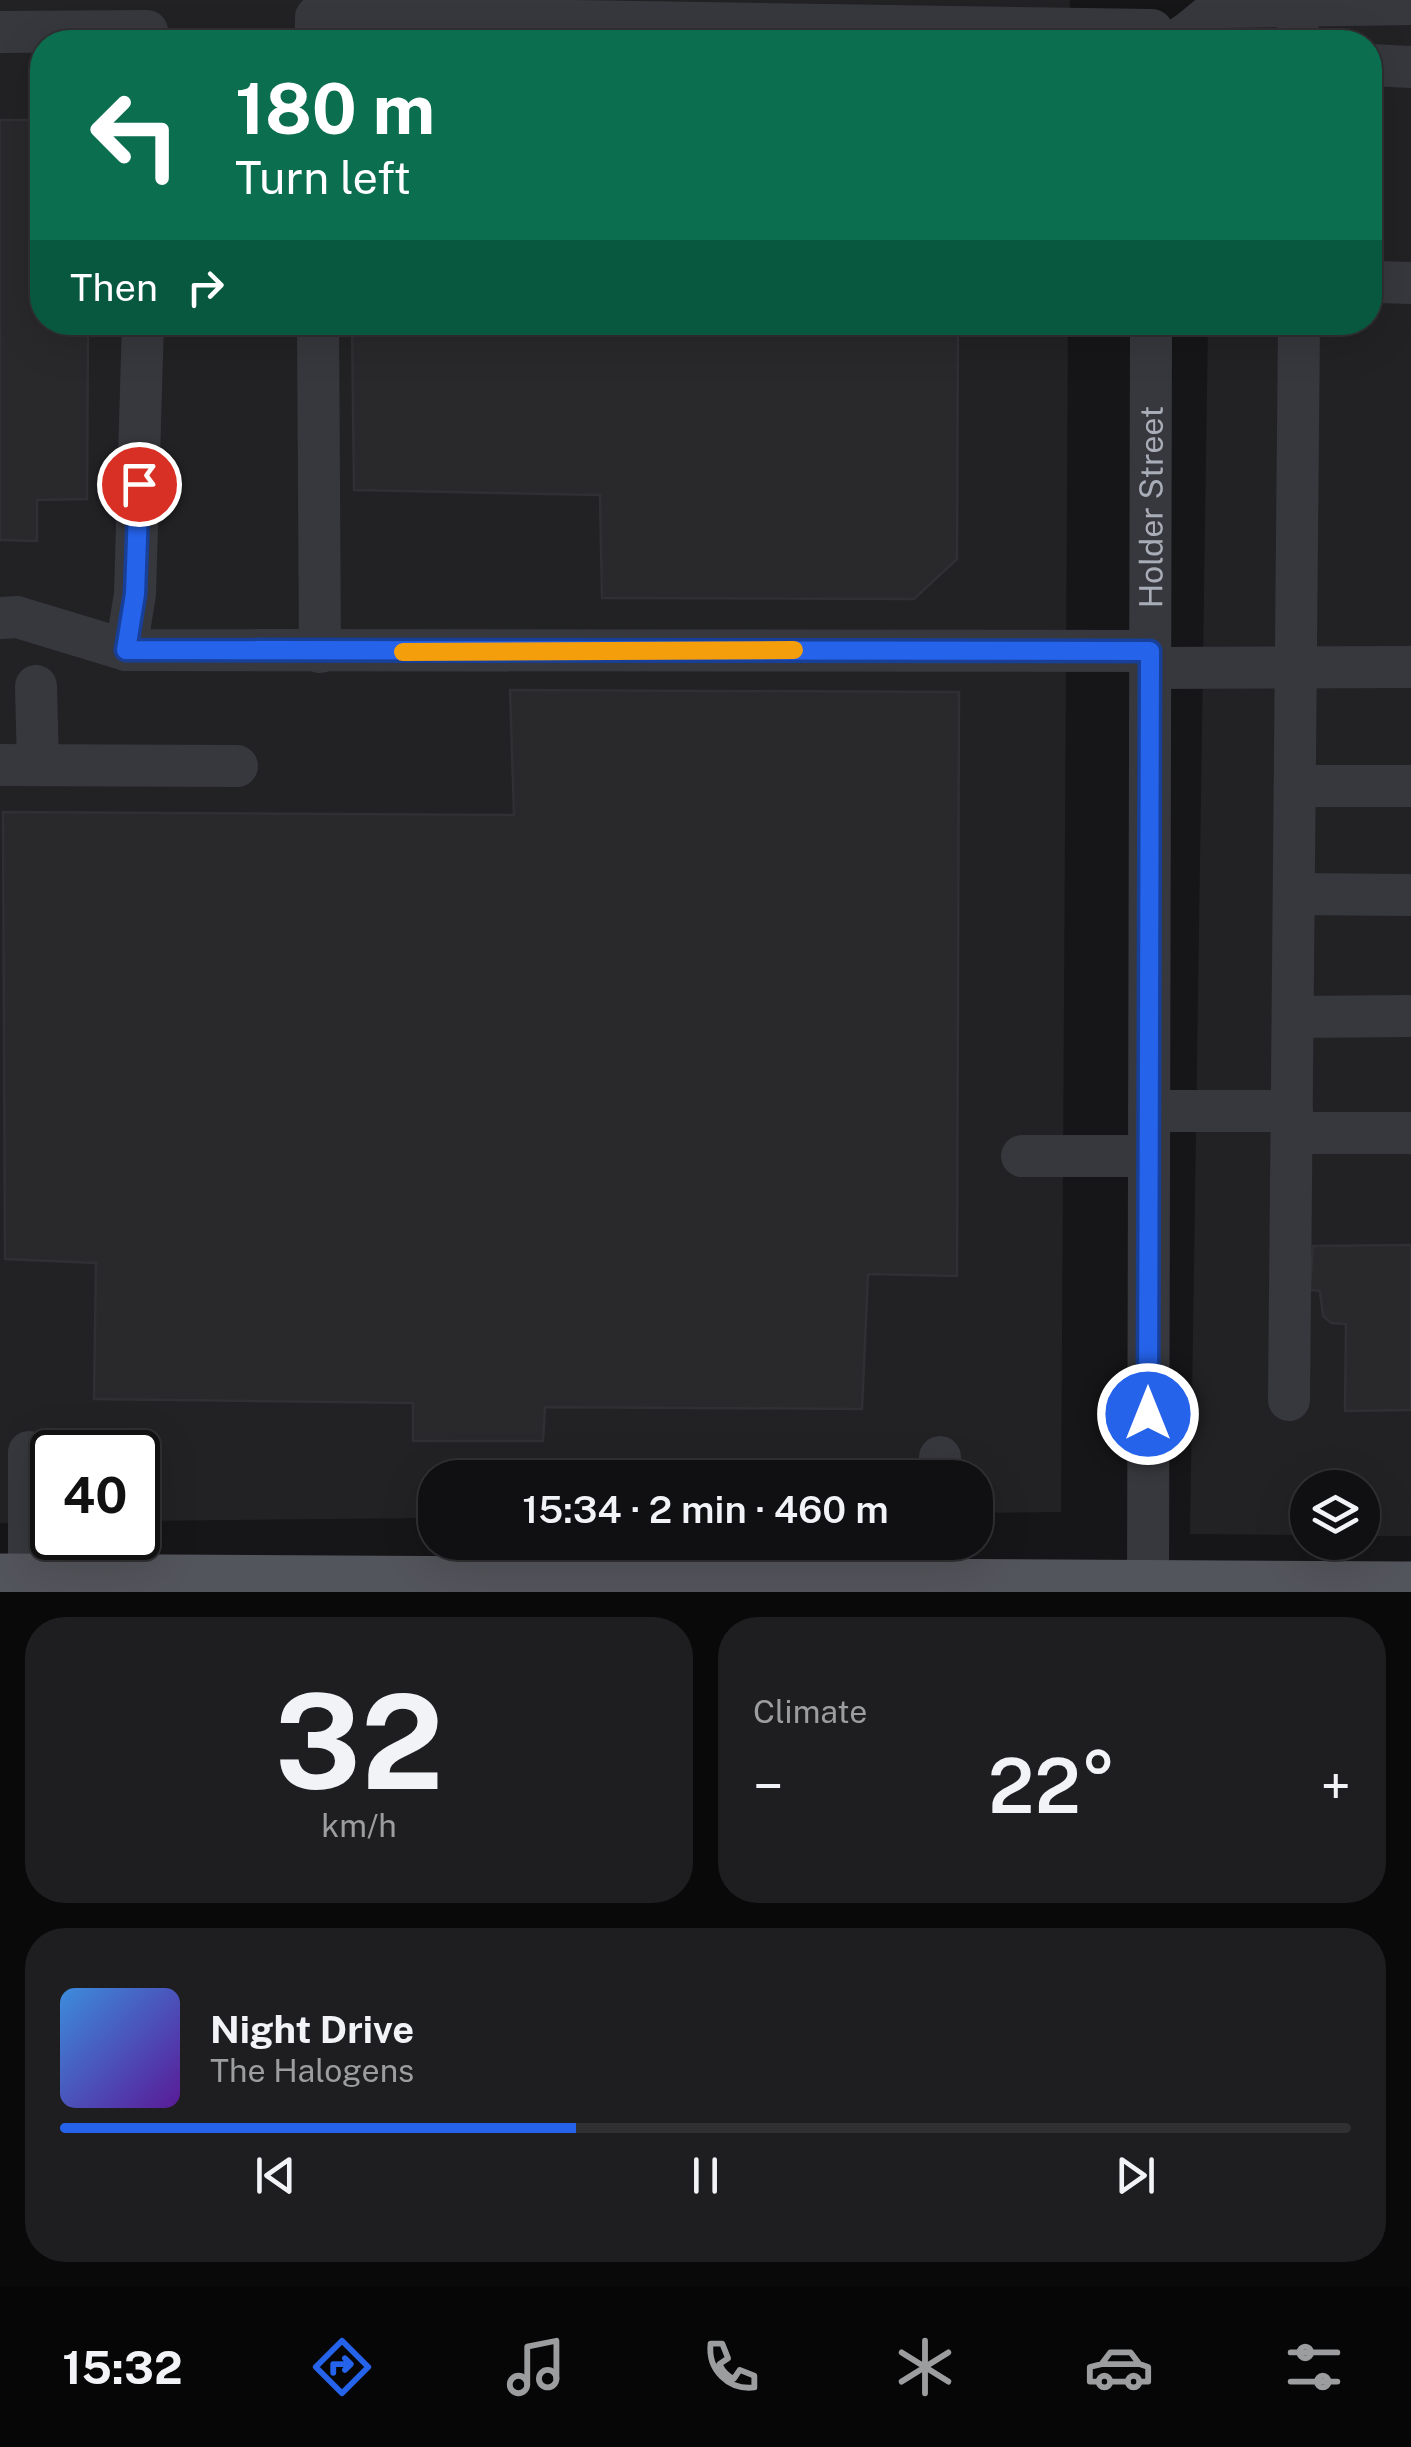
<!DOCTYPE html>
<html lang="en">
<head>
<meta charset="utf-8">
<style>
  :root { --surface:#101012; --page:#1e1e20; --text:#f1f3f6; --muted:#9c9d9f; --line:#303032; --accent:#2563eb }
  body { margin:0; font-family:"Public Sans",sans-serif; background:var(--page); color:var(--text); height:100vh; display:flex; flex-direction:column; font-size:38px; white-space:nowrap }
  * { box-sizing:border-box; margin:0 }
  p { font-size:32px; color:var(--muted) }
  .icon { flex:none; width:55px; height:55px; fill:none; stroke:currentColor; stroke-width:2; stroke-linecap:round; stroke-linejoin:round }
  .map { position:relative; height:1592px; overflow:hidden }
  .details { display:flex; flex-direction:column; gap:25px; padding:25px; background:#09090a; flex:1 }
  .details>* { flex:none }
  .banner { position:absolute; left:30px; top:30px; width:1352px; height:305px; border-radius:40px; box-shadow:0 10px 40px #0002,0 0 0 2px var(--line); background:#0b6e4f; color:#fff; overflow:hidden }
  .controls { position:absolute; left:1290px; top:1470px; display:grid; gap:20px }
  .controls a { display:grid; place-items:center; width:90px; height:90px; border-radius:50%; background:var(--surface); box-shadow:0 10px 40px #0002,0 0 0 2px var(--line); font-size:50px }
  .speed { position:absolute; left:30px; top:1430px; display:flex; gap:20px; font-size:50px; font-weight:700; text-align:center }
  .speed>* { display:grid; place-content:center; width:130px; height:130px; border-radius:50%; background:var(--surface); box-shadow:0 10px 40px #0002,0 0 0 2px var(--line); line-height:1 }
  .speed .limit { border:5px solid #111; border-radius:15px; background:#fff; color:#111 }
  .pin { position:absolute; display:grid; place-items:center; width:85px; height:85px; color:#fff; margin:-42px; border:5px solid #fff; border-radius:50%; box-shadow:0 2px 10px #0007 }
  .me { position:absolute; width:110px; margin:-55px; rotate:0deg; stroke-linejoin:round; filter:drop-shadow(0 0 8px #0008) }
  .turn { display:flex; align-items:center; gap:35px; height:210px; padding:0 40px; font-size:45px }
  .turn .icon { width:130px; height:130px; stroke-width:2.5 }
  .turn b { display:block; font-size:70px; line-height:85px }
  .then { display:flex; align-items:center; height:95px; padding:0 40px; background:#0003; gap:20px; font-size:38px }
  .big { font-size:75px; font-weight:600; line-height:1.1 }
  .details .card { flex:1; display:flex; flex-direction:column; justify-content:center; gap:15px; min-width:0; padding:0 35px; border-radius:40px; background:var(--page) }
  .details .dial { align-items:center; gap:0 }
  .dial b { font-size:130px; line-height:1 }
  .song { display:flex; align-items:center; gap:30px }
  .cover { width:120px; height:120px; border-radius:15px; background:linear-gradient(135deg,hsl(210 70% 55%),hsl(270 70% 35%)) }
  .played { height:10px; border-radius:5px; background:linear-gradient(90deg,var(--accent) 40%,var(--line) 40%) }
  .keys { display:flex; justify-content:space-around; direction:ltr }
  .heat { display:flex; justify-content:space-between; align-items:center; font-size:55px; direction:ltr }
  .details .tiles { flex:1; display:grid; gap:25px; grid-template-columns:1fr 1fr }
  .card:last-child { grid-column:span 2 }
  .trip { position:absolute; left:418px; top:1460px; width:575px; height:100px; border-radius:40px; background:var(--surface); box-shadow:0 10px 40px #0002,0 0 0 2px var(--line); font-weight:600; line-height:100px; text-align:center }
  .dock { display:flex; height:160px; justify-content:space-around; align-items:center; background:#060607; color:var(--muted) }
  .dock .icon { width:70px; height:70px }
  .dock .current { color:var(--accent) }
  .dock b { font-size:45px; color:var(--text) }
  .map>svg:first-child { display:block }
  .built { fill:#222225 }
  .building { fill:#29292c; stroke:#303034; stroke-width:2.5 }
  .lines { fill:none; stroke-linecap:round; stroke-linejoin:round }
  .minor { stroke:#37383d; stroke-width:42 }
  .major { stroke:#53555c; stroke-width:55 }
  .route-casing { stroke:#184099; stroke-width:25 }
  .route { stroke:#2563eb; stroke-width:18 }
  .slow { stroke:#f59e0b; stroke-width:18 }
  .labels { text-anchor:middle; dominant-baseline:central; stroke-width:10; stroke-linejoin:round; paint-order:stroke }
  .street-label { font-size:32px; fill:#a8adb8; stroke:#111113 }
</style>
</head>
<body>
<div class="map">
<svg width="1411" height="1592" viewBox="0 0 1411 1592">
  <rect width="100%" height="100%" fill="#161618"/>
  <g class="built">
    <path d="M0,0H1070L1069,42H42V322L1068,323L1061,1512L975,1513V1478H435V1518L138,1521V1452H52V1522L0,1523Z"/>
    <path d="M1213,0H1411V1536H1363L1362,1488H1308L1307,1535L1190,1534L1208,323L1370,322V42H1212Z"/>
  </g>
  <g class="building">
    <path d="M0,120H42V322H88L87,499L37,500V541L0,540Z"/>
    <path d="M352,322H958L957,559L914,599L602,598L600,495L354,490Z"/>
    <path d="M510,690L959,692L957,1276L868,1274L862,1409L545,1407L543,1441H413V1403L94,1399L96,1263L5,1259L3,812L514,815Z"/>
    <path d="M1411,1245V1410L1345,1411L1346,1324L1331,1323L1323,1316L1320,1291L1310,1290L1313,1246Z"/>
  </g>
  <g class="lines">
    <g class="minor">
      <path d="M1297,4L1298,42"/>
      <path d="M0,32L147,31V42"/>
      <path d="M316,42V17L1152,30V42"/>
      <path d="M1172,42C1193,34 1205,14 1225,7L1411,4"/>
      <path d="M1370,65L1411,67"/>
      <path d="M1379,282L1411,283"/>
      <path d="M318,322L320,652"/>
      <path d="M0,618L17,617L126,650L1150,651"/>
      <path d="M126,650L135,594L143,322"/>
      <path d="M1150,668L1411,667"/>
      <path d="M36,686L38,765"/>
      <path d="M0,765L237,766"/>
      <path d="M1296,786H1411"/>
      <path d="M1295,894L1411,895"/>
      <path d="M1293,1017L1411,1016"/>
      <path d="M1149,1111H1292"/>
      <path d="M1292,1133H1411"/>
      <path d="M1022,1156H1149"/>
      <path d="M1289,1400L1299,322"/>
      <path d="M940,1457V1478"/>
      <path d="M941,1542V1587"/>
      <path d="M29,1581V1452"/>
      <path id="s1" d="M1148,1592L1151,322"/>
    </g>
    <path class="major" d="M0,1581L1411,1589"/>
  </g>
  <g class="lines">
    <defs>
      <path id="route" d="M139,484L135,594L126,650L1150,651L1148,1414"/>
    </defs>
    <use href="#route" class="route-casing"/>
    <use href="#route" class="route"/>
    <path class="slow" d="M403,652L794,650"/>
  </g>
  <g class="labels">
    <g class="street-label">
      <text stroke="none"><textPath href="#s1" startOffset="1085">Holder Street</textPath></text>
    </g>
  </g>
</svg>
<div class="controls">
<a><svg class="icon" aria-label="layers" viewBox="0 0 24 24"><path d="M12 4l9 5-9 5-9-5zM3 14l9 5 9-5"/></svg></a>
</div>
<div class="speed"><div class="limit">40</div></div>
<div class="pin" style="left:139px;top:484px;background:#d93025"><svg class="icon" aria-label="arrive" viewBox="0 0 24 24"><path d="M6 21V4h12l-3 4 3 4H6"/></svg></div>
<svg class="me" style="left:1148px;top:1414px" viewBox="-20 -20 40 40"><circle r="17" fill="#2563eb" stroke="#fff" stroke-width="3"/><path d="M0-11L8 9 0 5-8 9z" fill="#fff"/></svg>
<div class="trip">15:34 · 2 min · 460 m</div>
<div class="banner">
<div class="turn"><svg class="icon" aria-label="left" viewBox="0 0 24 24"><path d="M17 20v-9H6M10 6l-5 5 5 5"/></svg><div><b>180 m</b>Turn left</div></div>
<div class="then">Then<svg class="icon" aria-label="right" viewBox="0 0 24 24"><path d="M7 20v-9h11M14 6l5 5-5 5"/></svg></div>
</div>
</div>
<section class="details">
<div class="tiles">
<div class="card dial"><b>32</b><p>km/h</p></div>
<div class="card"><p>Climate</p>
<div class="heat"><a>−</a><b class="big">22°</b><a>+</a></div>
</div>
<div class="card">
<div class="song"><i class="cover"></i><div><b>Night Drive</b><p>The Halogens</p></div></div>
<div class="played"></div>
<div class="keys"><svg class="icon" aria-label="previous" viewBox="0 0 24 24"><path d="M18 5L8 12l10 7zM5 5v14"/></svg><svg class="icon" aria-label="pause" viewBox="0 0 24 24"><path d="M8 5v14M16 5v14"/></svg><svg class="icon" aria-label="next" viewBox="0 0 24 24"><path d="M6 5l10 7-10 7zM19 5v14"/></svg></div>
</div>
</div>
</section>
<nav class="dock">
<b>15:32</b>
<svg class="icon current" aria-label="directions" viewBox="0 0 24 24"><path d="M12 3l9 9-9 9-9-9zM9 14v-3h6M13 9l2 2-2 2"/></svg>
<svg class="icon" aria-label="music" viewBox="0 0 24 24"><path d="M9 18V5l10-2v13"/><circle cx="6" cy="18" r="3"/><circle cx="16" cy="16" r="3"/></svg>
<svg class="icon" aria-label="phone" viewBox="0 0 24 24"><path d="M5 4h4l2 5-3 2q2 4 5 5l2-3 5 2v4C11 20 4 13 5 4z"/></svg>
<svg class="icon" aria-label="climate" viewBox="0 0 24 24"><path d="M12 3v18M4 7l16 10M4 17L20 7"/></svg>
<svg class="icon" aria-label="car" viewBox="0 0 24 24"><path d="M5 17H2v-5l4-1 3-4h7l3 4 3 1v5h-3M9 17h6M6 11h13"/><circle cx="7" cy="17" r="2"/><circle cx="17" cy="17" r="2"/></svg>
<svg class="icon" aria-label="filters" viewBox="0 0 24 24"><path d="M4 7h16M4 17h16"/><circle cx="9" cy="7" r="2"/><circle cx="15" cy="17" r="2"/></svg>
</nav>
</body>
</html>
